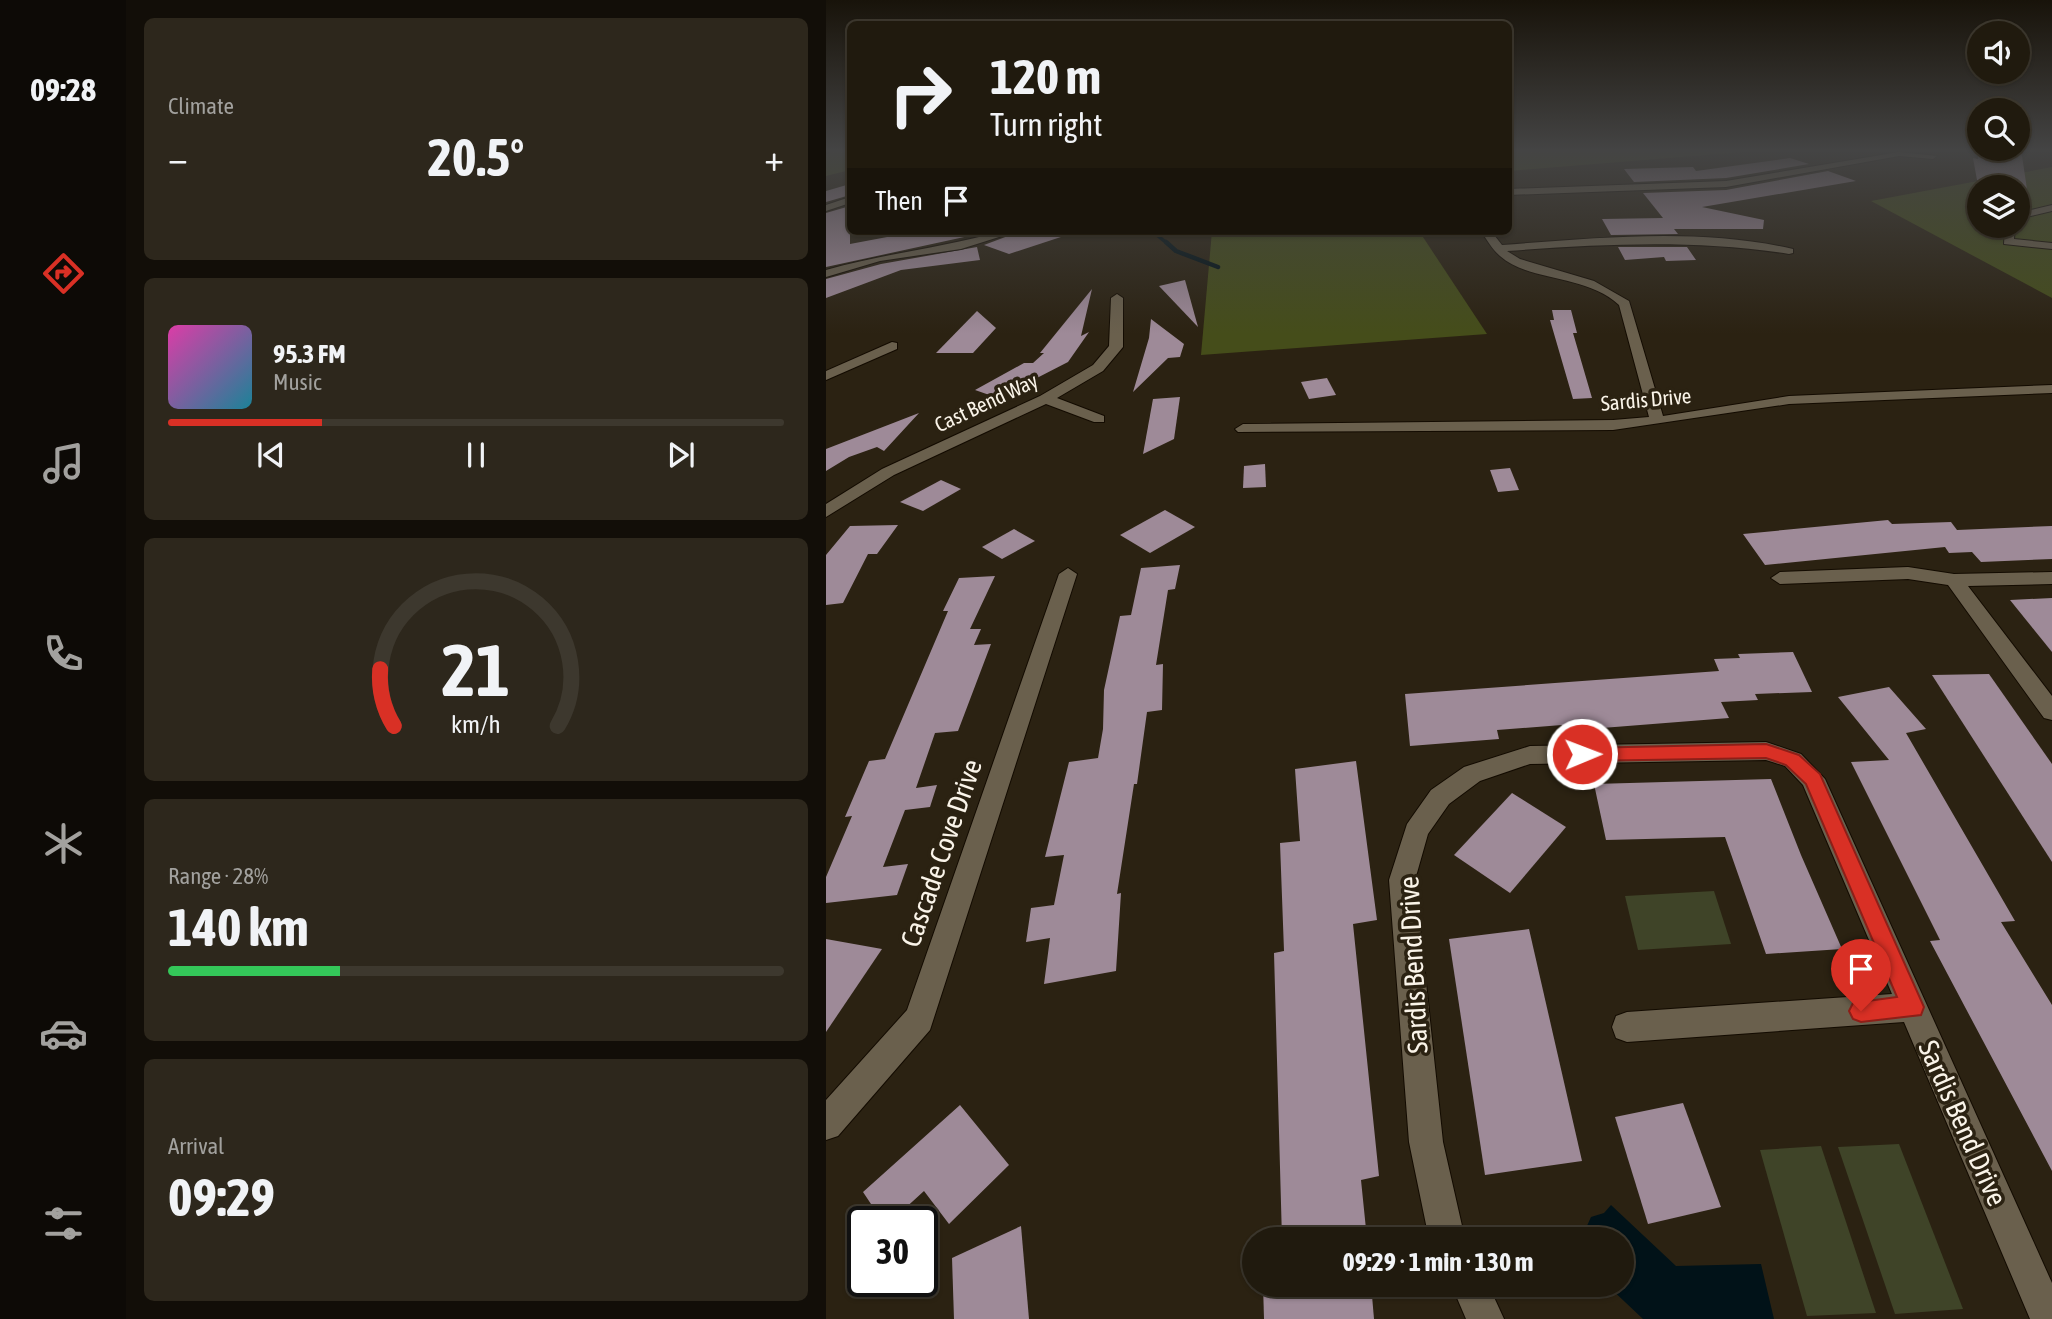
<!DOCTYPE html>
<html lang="en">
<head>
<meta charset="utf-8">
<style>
  :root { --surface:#201a0e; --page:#2d271c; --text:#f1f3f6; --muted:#a2a19e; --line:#3d382e; --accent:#d93025 }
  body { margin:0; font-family:"Asap Condensed",sans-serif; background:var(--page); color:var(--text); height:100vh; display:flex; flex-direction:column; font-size:26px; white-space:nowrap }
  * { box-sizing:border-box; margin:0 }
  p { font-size:23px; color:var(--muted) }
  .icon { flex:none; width:38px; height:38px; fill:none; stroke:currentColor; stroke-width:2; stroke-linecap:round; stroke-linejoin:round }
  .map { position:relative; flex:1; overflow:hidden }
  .drawer { display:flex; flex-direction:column; gap:18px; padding:18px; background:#120e08; width:700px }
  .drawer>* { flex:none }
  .hud { position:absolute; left:21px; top:21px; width:665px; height:214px; border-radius:10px; box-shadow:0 2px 5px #0004,0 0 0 2px var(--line); background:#201a0e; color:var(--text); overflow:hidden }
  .buttons { position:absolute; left:1141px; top:21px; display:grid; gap:14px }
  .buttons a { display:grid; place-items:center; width:63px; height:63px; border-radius:50%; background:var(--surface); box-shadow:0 2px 5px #0004,0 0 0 2px var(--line); font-size:35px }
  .speed { position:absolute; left:21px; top:1206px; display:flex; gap:14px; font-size:35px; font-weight:700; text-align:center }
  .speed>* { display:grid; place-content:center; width:91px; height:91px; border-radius:50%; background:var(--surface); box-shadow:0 2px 5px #0004,0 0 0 2px var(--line); line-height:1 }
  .speed .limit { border:4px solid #111; border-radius:10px; background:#fff; color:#111 }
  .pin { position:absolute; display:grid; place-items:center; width:60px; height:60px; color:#fff; margin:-72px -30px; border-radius:50% 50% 50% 0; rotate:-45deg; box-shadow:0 0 7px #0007 }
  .pin .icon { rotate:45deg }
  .me { position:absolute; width:77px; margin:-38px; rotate:89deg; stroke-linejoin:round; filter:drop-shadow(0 0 5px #0008) }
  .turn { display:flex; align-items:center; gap:24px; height:147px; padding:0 28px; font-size:32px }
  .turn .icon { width:91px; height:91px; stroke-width:2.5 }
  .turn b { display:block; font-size:49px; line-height:60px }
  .then { display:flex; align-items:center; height:66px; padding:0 28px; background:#0003; gap:14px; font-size:26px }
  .big { font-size:52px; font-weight:700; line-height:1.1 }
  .drawer .tile { flex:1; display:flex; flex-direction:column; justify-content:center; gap:10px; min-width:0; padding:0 24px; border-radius:10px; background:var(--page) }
  .drawer .dial { align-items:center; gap:0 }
  .dial svg { height:182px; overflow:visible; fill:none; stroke:var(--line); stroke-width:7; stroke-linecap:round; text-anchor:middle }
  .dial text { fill:var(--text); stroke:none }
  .song { display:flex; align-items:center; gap:21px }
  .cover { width:84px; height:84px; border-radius:10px; background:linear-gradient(135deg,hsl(320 70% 55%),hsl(190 70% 35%)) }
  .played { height:7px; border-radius:4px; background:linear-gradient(90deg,var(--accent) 25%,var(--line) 25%) }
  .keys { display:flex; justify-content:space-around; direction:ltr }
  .heat { display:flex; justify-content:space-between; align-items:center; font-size:38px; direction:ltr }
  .charge { height:10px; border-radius:5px; background:linear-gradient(90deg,#34c759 28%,var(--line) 0) }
  .trip { position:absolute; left:416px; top:1227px; width:392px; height:70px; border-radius:35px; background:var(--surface); box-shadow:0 2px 5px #0004,0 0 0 2px var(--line); font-weight:700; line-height:70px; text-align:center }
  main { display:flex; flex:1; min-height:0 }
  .tabs { display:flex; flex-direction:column; width:126px; justify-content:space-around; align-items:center; background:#0d0a06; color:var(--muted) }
  .tabs .icon { width:49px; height:49px }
  .tabs .on { color:var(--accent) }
  .tabs b { font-size:32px; color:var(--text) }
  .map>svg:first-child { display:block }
  .green { fill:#3f4428 }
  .forest { fill:#454d1a; fill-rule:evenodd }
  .water { fill:#011218 }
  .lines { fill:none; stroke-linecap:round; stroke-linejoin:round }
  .stream-far1 { stroke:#011218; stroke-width:3.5 }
  .stream { stroke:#011218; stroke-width:4.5 }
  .building { fill:#9e8a98 }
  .minor-casing { stroke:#130b01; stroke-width:2 }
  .minor { fill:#6a604d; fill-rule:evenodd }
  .route { fill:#d93025; stroke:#8d1f18; stroke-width:2 }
  .labels { text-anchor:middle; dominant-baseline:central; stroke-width:7; stroke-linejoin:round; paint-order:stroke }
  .far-street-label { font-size:21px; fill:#faf4e9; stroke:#2b2212 }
  .near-street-label { font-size:28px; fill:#faf4e9; stroke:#2b2212 }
</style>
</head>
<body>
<main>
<nav class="tabs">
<b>09:28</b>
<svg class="icon on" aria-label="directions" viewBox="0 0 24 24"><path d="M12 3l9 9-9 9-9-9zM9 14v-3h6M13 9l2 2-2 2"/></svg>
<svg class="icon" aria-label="music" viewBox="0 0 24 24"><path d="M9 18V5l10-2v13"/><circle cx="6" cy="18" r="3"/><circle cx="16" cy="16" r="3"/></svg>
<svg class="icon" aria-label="phone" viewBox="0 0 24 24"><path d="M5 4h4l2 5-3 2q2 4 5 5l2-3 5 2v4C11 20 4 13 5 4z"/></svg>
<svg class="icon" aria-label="climate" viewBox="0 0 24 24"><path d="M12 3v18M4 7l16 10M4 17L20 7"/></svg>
<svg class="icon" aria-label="car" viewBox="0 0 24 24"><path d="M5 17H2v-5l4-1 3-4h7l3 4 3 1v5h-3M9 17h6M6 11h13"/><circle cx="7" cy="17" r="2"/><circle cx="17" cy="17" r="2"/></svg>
<svg class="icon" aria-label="filters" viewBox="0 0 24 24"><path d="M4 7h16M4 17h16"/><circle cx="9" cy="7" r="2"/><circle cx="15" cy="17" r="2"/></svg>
</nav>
<section class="drawer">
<div class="tile"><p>Climate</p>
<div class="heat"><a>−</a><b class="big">20.5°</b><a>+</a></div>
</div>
<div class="tile">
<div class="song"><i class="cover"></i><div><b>95.3 FM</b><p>Music</p></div></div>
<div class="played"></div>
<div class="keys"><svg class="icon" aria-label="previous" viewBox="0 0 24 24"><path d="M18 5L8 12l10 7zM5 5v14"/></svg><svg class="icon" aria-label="pause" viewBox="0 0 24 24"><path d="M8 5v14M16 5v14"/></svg><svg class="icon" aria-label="next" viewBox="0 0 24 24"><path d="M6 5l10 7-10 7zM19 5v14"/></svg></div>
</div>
<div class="tile dial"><svg viewBox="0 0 100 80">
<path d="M14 69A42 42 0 1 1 86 69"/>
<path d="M14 69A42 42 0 0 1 8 44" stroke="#d93025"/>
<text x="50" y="56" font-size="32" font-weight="700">21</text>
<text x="50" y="72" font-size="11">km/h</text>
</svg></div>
<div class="tile"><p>Range · 28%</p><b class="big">140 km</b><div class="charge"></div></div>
<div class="tile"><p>Arrival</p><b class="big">09:29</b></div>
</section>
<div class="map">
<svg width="1226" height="1319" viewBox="0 0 1226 1319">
  <rect width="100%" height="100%" fill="#2b2212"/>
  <g class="green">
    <path d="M888,891L905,944L812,950L799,896Z"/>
    <path d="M1073,1144L1137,1309L1069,1314L1012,1147Z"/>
    <path d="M995,1146L1050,1313L981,1316L934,1150Z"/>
  </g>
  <g class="forest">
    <path d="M8,149H24V170L0,176V155Z"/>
    <path d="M683,149H954L683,171Z"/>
    <path d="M1226,167V298L1045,201ZM1153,187H1192V226H1153Z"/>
    <path d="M386,231H593L661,334L375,355Z"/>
  </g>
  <path class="water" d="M785,1205L850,1266L935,1264L948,1319H817L781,1285L796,1284V1239H755L765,1217L778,1213Z"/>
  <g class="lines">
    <path class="stream-far1" d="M326,231L342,244"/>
    <path class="stream" d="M340,242L350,251L392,267"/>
  </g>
  <g class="building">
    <path d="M1153,149H1195L1202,196L1192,193V187H1174L1151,180L1147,158L1152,159Z"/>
    <path d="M964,158L983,164L900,178L808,182L798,169L867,167L870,171Z"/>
    <path d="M1002,171L1030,181L876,207L938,220L937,229H848L852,234L785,235L776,219L837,218L817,193L900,190Z"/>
    <path d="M24,184V195L0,202V191Z"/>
    <path d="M24,206V244L93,231H166L0,267V213Z"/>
    <path d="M195,231H240L241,235L183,254L158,245Z"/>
    <path d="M151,247L154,260L75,270L0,298V279L55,264Z"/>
    <path d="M792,247H861L870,260L840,261L838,257L799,260Z"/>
    <path d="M359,280L372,327L333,286Z"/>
    <path d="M266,289L255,336L263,332L242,362L172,398L149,390L198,363H207L218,353H214Z"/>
    <path d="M726,310H745L751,333H747L766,398L747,399L724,320H728Z"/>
    <path d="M151,311L170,328L147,353H110Z"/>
    <path d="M325,319L358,344L354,357L342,358L307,392L323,338Z"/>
    <path d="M501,378L510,395L483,399L475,382Z"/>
    <path d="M354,397L348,439L317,454L327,399Z"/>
    <path d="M93,413L58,451L51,447L23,457L0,471V449Z"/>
    <path d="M439,464L440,487L417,488L418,466Z"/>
    <path d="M684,468L693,490L672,492L664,470Z"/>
    <path d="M115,480L135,489L97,511L74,502Z"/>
    <path d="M339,510L369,527L324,553L294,535Z"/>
    <path d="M1062,520L1066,524L1125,522L1131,530L1226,526V559L1155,562L1146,552L1123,553L1119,547L939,565L917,534Z"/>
    <path d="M72,525L51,554H42L17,603L0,605V555L24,526Z"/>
    <path d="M188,529L209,541L176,559L156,547Z"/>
    <path d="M354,565L349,589L342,590L330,665L337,664L336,710L321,712L311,784H308L291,894L295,893L290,971L218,984L224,938L200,942L205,908L228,905L238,855L219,857L243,762L272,758L277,729L278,690L294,616L305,615L315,568Z"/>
    <path d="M169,576L144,629H155L148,645L165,644L132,731L109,733L90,788L111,785L104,807L79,810L57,867L82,864L71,895L0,903V877L26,816L19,817L43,761L59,759L122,611H117L133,578Z"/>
    <path d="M1226,598V652L1184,600Z"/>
    <path d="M967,652L986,692L929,694L932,700L895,702L903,718L738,731L736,725L671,730L673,739L584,746L579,694L893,671L888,659L914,658L912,654Z"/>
    <path d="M1163,674L1226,764V862L1106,675Z"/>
    <path d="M1063,687L1100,729L1080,733L1189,921L1175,922L1226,1005V1171L1104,941L1114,940L1025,762L1063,760L1012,697Z"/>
    <path d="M530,761L551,920L527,924L553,1176L535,1180L541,1239H456L448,953L458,951L454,843L474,841L469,769Z"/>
    <path d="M945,779L975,855L1016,949L940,954L899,837L780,840L768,784Z"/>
    <path d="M686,793L740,827L684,893L628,855Z"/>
    <path d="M703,929L756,1161L659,1175L623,939Z"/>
    <path d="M0,939L56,949L0,1032Z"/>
    <path d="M857,1103L895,1207L822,1224L789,1117Z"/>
    <path d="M134,1105L183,1165L123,1224L98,1191L64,1222H57L37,1192Z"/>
    <path d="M195,1226L203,1319H128L126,1258Z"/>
    <path d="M437,1284H545L548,1319H438Z"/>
  </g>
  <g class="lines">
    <defs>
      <g id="minor">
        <path d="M1073,152L1111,156L1107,159L1073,156L900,187L682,195V189L900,181Z"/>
        <path d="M24,197V203L0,211V205Z"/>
        <path d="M1226,205V211L1192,219V213Z"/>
        <path d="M1179,226H1189L1188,239L1226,243V249L1178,244Z"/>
        <path d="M176,231H192L135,249L54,261L0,277V270C59,253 117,248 176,231Z"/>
        <path d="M655,231H665L676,245C772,238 872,227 967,249V253L963,254C869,239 776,244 681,251L694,259L768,281L803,301L837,416L963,396L1226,385V393L963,404L787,430L412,432L409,429L417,424L787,420L823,417L793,305C760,274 703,282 674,256C666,249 661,240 655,231Z"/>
        <path d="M291,294L297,298V347L277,371L231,398L278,416V422H268L220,404L68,475L0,517V504L56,469L214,396L267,365L283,346L285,298Z"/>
        <path d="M66,342L71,343V349L0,380V371Z"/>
        <path d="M1082,567L1128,574L1226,572V584L1142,586L1226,696V720L1218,718L1122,585L1082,579L954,584L945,578L954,572Z"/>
        <path d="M242,568L251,574L104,1030L12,1136L0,1140V1100L81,1010L233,574Z"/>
        <path d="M940,742L975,754L999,779L1226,1283V1319H1204L1078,1022L801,1042L790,1038L786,1027L790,1016L801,1012L1066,994L977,785L959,766L940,760L704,764L654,781L623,804L602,834L589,880L617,1142L639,1239H603L583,1142L563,880L581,824L605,790L638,767L704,746Z"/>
        <path d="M625,1284H662L678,1319H640Z"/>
      </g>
    </defs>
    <use href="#minor" class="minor-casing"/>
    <use href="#minor" class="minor"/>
  </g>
  <linearGradient id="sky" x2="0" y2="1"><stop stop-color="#18130a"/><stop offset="0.45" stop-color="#444"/><stop offset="1" stop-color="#444" stop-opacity="0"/></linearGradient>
  <rect width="1226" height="334" fill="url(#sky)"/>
  <path class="route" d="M940,744L973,755L994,774L1098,1007L1095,1015L1035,1022L1027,1019L1023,1011L1027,1003L1071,997L980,784L960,765L940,758L756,761L747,754L756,748Z"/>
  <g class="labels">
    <g class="far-street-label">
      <text transform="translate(820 399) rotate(-5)">Sardis Drive</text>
      <text transform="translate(160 402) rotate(-25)">Cast Bend Way</text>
    </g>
    <g class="near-street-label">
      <text transform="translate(115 853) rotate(-71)">Cascade Cove Drive</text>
      <text transform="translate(587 965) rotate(-93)">Sardis Bend Drive</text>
      <text transform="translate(1137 1123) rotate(66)">Sardis Bend Drive</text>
    </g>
  </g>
</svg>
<div class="buttons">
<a><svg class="icon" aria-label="sound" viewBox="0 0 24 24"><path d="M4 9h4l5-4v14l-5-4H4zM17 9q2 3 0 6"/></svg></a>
<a><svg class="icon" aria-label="search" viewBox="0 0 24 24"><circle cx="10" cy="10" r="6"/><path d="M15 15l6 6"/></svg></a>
<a><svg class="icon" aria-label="layers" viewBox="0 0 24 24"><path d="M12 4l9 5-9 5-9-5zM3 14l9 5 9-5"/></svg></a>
</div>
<div class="speed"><div class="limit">30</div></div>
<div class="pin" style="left:1035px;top:1011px;background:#d93025"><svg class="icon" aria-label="arrive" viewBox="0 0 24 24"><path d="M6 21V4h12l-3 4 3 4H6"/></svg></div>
<svg class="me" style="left:756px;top:754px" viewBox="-20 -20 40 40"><circle r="17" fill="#d93025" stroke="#fff" stroke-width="3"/><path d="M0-11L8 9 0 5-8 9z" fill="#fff"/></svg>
<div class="trip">09:29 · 1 min · 130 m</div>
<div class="hud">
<div class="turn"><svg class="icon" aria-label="right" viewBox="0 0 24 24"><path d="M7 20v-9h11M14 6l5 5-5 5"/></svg><div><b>120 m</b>Turn right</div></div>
<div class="then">Then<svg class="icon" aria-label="arrive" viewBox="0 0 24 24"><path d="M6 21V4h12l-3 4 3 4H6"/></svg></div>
</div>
</div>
</main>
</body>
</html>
